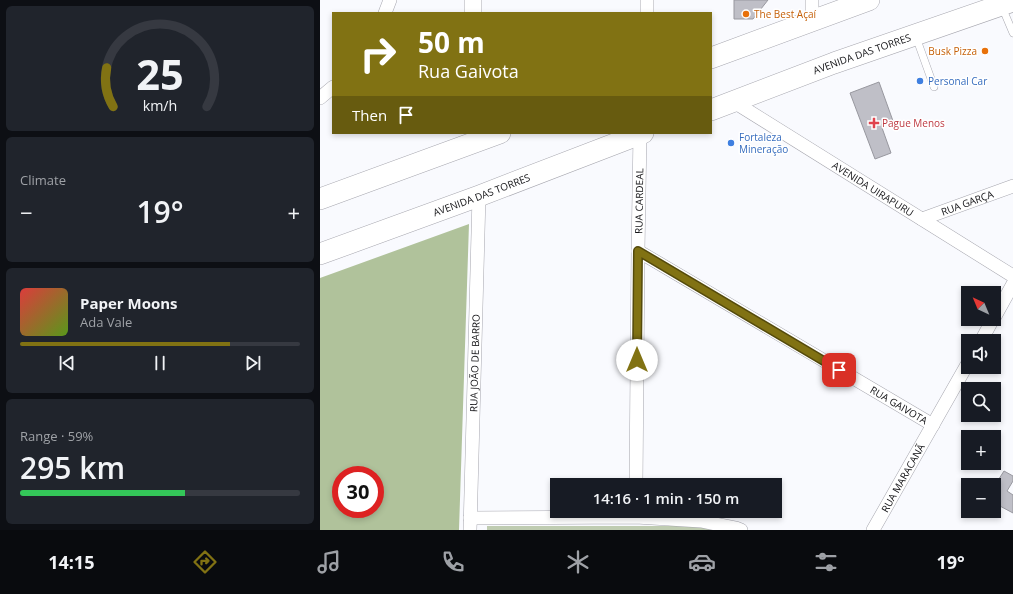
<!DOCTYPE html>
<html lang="en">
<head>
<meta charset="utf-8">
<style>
  :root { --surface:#171b24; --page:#20242c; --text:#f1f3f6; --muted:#9ea1a6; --line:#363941; --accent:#817213 }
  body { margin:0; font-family:"Open Sans",sans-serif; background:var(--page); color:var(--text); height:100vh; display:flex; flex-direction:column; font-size:15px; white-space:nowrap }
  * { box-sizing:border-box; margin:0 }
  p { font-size:13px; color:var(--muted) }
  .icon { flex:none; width:22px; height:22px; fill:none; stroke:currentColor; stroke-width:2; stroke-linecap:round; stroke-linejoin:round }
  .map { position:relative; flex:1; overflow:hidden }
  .side { display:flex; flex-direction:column; gap:6px; padding:6px; background:#0d0f14; width:320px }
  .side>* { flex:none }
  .guide { position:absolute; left:12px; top:12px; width:380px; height:122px; border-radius:0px; box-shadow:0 2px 6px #0003; background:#817213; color:#fff; overflow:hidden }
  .needle { width:26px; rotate:316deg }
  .tools { position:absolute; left:641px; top:286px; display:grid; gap:8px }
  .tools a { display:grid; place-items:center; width:40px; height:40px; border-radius:0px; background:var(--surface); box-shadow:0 2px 6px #0003; font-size:20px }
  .speed { position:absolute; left:12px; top:466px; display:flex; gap:8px; font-size:20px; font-weight:700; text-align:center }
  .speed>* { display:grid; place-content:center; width:52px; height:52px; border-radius:50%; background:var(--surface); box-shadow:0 2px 6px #0003; line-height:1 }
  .speed .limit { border:6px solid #d22; background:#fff; color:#111 }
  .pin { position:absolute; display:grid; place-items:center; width:34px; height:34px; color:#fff; margin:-17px; border-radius:8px; box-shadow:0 2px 6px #0006 }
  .me { position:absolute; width:44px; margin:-22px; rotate:0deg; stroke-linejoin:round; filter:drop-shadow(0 0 3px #0008) }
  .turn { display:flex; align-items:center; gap:14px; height:84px; padding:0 20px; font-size:18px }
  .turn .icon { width:52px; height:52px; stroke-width:2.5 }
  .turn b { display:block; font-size:28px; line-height:34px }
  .then { display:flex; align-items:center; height:38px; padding:0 20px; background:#0003; gap:8px; font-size:15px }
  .big { font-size:30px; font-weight:600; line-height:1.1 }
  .side .widget { flex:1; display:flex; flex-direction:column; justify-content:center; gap:6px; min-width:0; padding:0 14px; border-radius:6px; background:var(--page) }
  .side .dial { align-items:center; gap:0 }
  .dial svg { height:104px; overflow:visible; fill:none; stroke:var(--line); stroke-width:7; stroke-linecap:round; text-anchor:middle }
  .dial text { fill:var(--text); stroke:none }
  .song { display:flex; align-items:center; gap:12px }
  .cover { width:48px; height:48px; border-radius:6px; background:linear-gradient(135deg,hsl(0 70% 55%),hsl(90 70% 35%)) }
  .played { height:4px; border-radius:2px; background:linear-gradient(90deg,var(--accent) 75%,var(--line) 75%) }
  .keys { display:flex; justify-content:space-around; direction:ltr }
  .heat { display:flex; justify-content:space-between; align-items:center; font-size:22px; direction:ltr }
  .charge { height:6px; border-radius:3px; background:linear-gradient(90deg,#34c759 59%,var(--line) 0) }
  .trip { position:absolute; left:230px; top:478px; width:232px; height:40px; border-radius:0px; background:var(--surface); box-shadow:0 2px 6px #0003; font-weight:600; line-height:40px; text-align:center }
  .tabs { display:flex; height:64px; justify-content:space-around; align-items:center; background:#090b0e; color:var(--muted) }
  .tabs .icon { width:28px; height:28px }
  .tabs .active { color:var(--accent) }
  .tabs b { font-size:18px; color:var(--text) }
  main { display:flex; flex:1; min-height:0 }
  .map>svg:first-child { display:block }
  .green { fill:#bfccb1 }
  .forest { fill:#b0c29b; fill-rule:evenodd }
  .building { fill:#bfbfc7; stroke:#98989f }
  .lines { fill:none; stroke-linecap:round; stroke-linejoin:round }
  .service-casing { stroke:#a7a7af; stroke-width:8 }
  .minor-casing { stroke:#a7a7af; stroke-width:14 }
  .tertiary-casing { stroke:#a7a7af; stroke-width:18 }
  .primary-casing { stroke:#a7a7af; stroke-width:22 }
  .service { stroke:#fff; stroke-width:7 }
  .minor { stroke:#fff; stroke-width:13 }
  .tertiary { stroke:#fff; stroke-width:17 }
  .primary { stroke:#fff; stroke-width:21 }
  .route-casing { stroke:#544a0c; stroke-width:10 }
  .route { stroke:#817213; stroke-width:7 }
  .food-dot { fill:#e8710a; stroke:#fff; stroke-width:1.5 }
  .shop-dot { fill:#3f7fe0; stroke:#fff; stroke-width:1.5 }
  .health-dot { fill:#e0444e; stroke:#fff; stroke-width:1.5 }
  .labels { text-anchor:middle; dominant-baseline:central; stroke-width:3; stroke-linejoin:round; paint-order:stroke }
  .food-label { font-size:10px; fill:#c56008; stroke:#fff; text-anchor:start }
  .street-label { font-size:10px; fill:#121215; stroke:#fff }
  .shop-label { font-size:10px; fill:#366cbe; stroke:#fff; text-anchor:start }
  .health-label { font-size:10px; fill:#be3a42; stroke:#fff; text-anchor:start }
</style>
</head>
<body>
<main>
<section class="side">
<div class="widget dial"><svg viewBox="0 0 100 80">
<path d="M14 69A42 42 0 1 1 86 69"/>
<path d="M14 69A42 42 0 0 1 9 39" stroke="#817213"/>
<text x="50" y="56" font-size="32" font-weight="700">25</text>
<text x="50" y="72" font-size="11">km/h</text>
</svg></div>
<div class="widget"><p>Climate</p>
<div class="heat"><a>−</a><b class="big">19°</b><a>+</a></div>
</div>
<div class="widget">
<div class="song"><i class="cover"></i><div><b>Paper Moons</b><p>Ada Vale</p></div></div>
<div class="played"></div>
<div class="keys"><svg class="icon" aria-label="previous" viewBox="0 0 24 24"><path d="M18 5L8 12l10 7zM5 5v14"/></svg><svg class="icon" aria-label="pause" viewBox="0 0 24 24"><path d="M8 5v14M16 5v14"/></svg><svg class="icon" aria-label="next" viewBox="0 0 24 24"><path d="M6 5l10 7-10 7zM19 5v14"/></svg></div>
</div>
<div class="widget"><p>Range · 59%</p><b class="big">295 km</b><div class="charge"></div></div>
</section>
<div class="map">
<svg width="693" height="530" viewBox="0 0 693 530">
  <rect width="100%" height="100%" fill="#f9fafe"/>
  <path class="green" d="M167,526H381L402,530H167Z"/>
  <path class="forest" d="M149,224L139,530H0V278ZM21,475H55V509H21Z"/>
  <g class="building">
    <path d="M414,0H448L433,19H414Z"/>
    <path d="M559,82L573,121L561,125L571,153L555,159L530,93Z"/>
    <path d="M684,471L693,476V481L687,491L693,495V513L678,505L674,512V484L675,485Z"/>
  </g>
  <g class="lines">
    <defs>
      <g id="service">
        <path d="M682,7L693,33"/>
        <path d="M596,37L614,87"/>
      </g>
      <g id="minor">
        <path d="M65,13L70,0"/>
        <path d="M327,13V0"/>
        <path d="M492,21V0"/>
        <path d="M0,98L13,87"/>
        <path id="s1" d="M414,102L693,276"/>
        <path id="s2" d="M602,219L693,186"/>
        <path id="s3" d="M318,251L613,425"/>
        <path d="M674,318L693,284"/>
        <path d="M661,341L673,319"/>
        <path id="s4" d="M316,485L318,251L320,134"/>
        <path d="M150,518L316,517L381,521L416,528L421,530"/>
        <path id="s5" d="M150,530L159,196"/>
        <path id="s6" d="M553,530L648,363"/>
      </g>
      <path id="tertiary" d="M153,13V0"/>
      <g id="primary">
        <path d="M391,58L549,0"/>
        <path id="s7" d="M391,110L514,63L693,1"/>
        <path d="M0,199L180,133"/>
        <path id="s8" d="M0,254L159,196L323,133"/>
      </g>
    </defs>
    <use href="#service" class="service-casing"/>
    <use href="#minor" class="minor-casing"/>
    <use href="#tertiary" class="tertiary-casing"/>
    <use href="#primary" class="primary-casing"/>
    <use href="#service" class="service"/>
    <use href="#minor" class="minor"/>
    <use href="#tertiary" class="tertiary"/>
    <use href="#primary" class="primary"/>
  </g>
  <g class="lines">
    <defs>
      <path id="route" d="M317,360L318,251L519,370"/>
    </defs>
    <use href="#route" class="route-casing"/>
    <use href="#route" class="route"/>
  </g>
  <g class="food-dot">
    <circle cx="426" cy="14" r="4"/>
    <circle cx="665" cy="51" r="4"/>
  </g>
  <g class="shop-dot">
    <circle cx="600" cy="81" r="4"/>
    <circle cx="411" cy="143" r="4"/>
  </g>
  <path class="health-dot" d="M552 117h4v4h4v4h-4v4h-4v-4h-4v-4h4z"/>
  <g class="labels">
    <g class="food-label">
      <text x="434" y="14">The Best Açaí</text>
      <text x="657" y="51" text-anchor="end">Busk Pizza</text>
    </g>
    <g class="street-label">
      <text stroke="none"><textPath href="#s7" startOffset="161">AVENIDA DAS TORRES</textPath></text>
      <text stroke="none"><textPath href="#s1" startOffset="164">AVENIDA UIRAPURU</textPath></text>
      <text stroke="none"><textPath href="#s8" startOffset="172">AVENIDA DAS TORRES</textPath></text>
      <text stroke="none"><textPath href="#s4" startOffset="284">RUA CARDEAL</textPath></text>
      <text stroke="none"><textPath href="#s2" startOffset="48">RUA GARÇA</textPath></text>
      <text stroke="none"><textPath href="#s5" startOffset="167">RUA JOÃO DE BARRO</textPath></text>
      <text stroke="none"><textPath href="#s3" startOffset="303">RUA GAIVOTA</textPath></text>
      <text stroke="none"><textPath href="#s6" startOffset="60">RUA MARACANÃ</textPath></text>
    </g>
    <g class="shop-label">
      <text x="608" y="81">Personal Car</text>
      <text x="419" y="137">Fortaleza<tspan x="419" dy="12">Mineração</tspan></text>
    </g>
    <g class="health-label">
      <text x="562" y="123">Pague Menos</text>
    </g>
  </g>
</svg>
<div class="tools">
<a><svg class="needle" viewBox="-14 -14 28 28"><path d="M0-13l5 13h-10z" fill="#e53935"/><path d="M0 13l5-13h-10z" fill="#9ea1a6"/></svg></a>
<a><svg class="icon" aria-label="sound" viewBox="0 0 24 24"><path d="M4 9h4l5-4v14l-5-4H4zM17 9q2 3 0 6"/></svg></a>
<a><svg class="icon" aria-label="search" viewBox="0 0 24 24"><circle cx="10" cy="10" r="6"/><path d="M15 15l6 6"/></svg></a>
<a>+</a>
<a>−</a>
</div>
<div class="speed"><div class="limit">30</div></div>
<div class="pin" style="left:519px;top:370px;background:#d93025"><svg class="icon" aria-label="arrive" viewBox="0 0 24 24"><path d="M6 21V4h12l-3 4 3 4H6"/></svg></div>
<svg class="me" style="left:317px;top:360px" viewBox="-20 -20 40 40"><circle r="19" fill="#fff"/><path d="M0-13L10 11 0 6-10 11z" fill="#817213"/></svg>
<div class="trip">14:16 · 1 min · 150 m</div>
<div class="guide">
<div class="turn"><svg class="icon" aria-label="right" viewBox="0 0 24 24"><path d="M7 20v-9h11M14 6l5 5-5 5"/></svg><div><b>50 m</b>Rua Gaivota</div></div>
<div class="then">Then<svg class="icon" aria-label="arrive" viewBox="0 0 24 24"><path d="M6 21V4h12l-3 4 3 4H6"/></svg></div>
</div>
</div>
</main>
<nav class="tabs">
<b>14:15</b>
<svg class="icon active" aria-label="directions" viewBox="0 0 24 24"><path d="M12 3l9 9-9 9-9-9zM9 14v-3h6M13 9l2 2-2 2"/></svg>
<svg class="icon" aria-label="music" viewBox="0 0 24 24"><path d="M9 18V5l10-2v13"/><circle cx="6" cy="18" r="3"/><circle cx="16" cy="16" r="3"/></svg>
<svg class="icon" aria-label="phone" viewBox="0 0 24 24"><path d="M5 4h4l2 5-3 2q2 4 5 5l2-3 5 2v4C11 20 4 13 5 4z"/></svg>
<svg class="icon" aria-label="climate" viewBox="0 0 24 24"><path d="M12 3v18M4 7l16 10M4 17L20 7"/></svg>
<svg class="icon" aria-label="car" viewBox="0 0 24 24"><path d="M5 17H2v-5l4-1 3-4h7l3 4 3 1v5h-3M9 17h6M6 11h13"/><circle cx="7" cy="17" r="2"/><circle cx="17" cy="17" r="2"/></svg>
<svg class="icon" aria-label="filters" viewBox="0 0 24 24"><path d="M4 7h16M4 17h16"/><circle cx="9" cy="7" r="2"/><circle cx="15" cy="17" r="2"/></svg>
<b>19°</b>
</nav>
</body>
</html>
